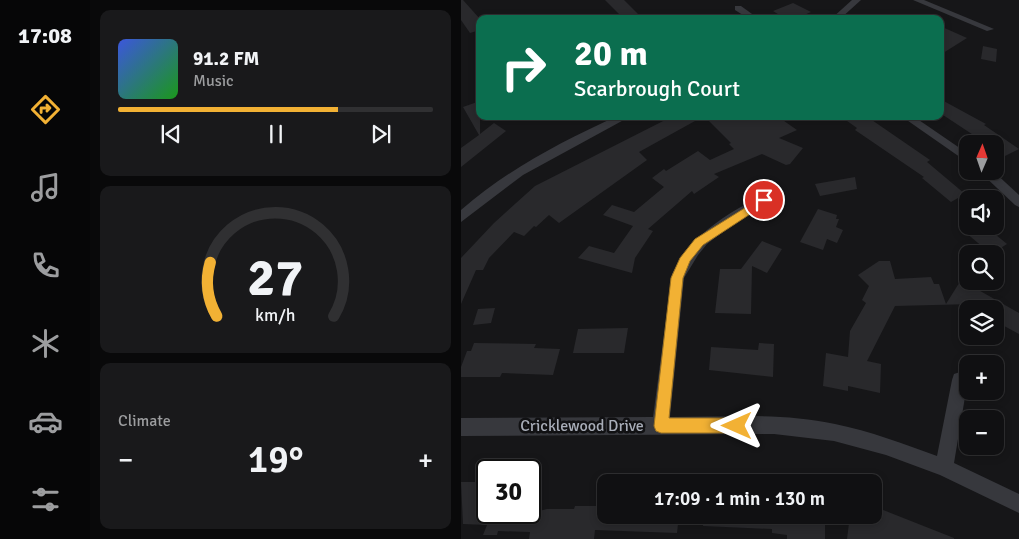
<!DOCTYPE html>
<html lang="en">
<head>
<meta charset="utf-8">
<style>
  :root { --surface:#101012; --page:#19191b; --text:#f1f3f6; --muted:#9c9d9f; --line:#303032; --accent:#f2b134 }
  body { margin:0; font-family:Signika,sans-serif; background:var(--page); color:var(--text); height:100vh; display:flex; flex-direction:column; font-size:19px; white-space:nowrap }
  * { box-sizing:border-box; margin:0 }
  p { font-size:16px; color:var(--muted) }
  .icon { flex:none; width:28px; height:28px; fill:none; stroke:currentColor; stroke-width:2; stroke-linecap:round; stroke-linejoin:round }
  .map { position:relative; flex:1; overflow:hidden }
  .drawer { display:flex; flex-direction:column; gap:10px; padding:10px; background:#09090a; width:371px }
  .drawer>* { flex:none }
  .guide { position:absolute; left:15px; top:15px; width:468px; height:105px; border-radius:10px; box-shadow:0 2px 8px #0003,0 0 0 1px var(--line); background:#0b6e4f; color:#fff; overflow:hidden }
  .needle { width:32px; rotate:2deg }
  .controls { position:absolute; left:498px; top:135px; display:grid; gap:10px }
  .controls a { display:grid; place-items:center; width:45px; height:45px; border-radius:10px; background:var(--surface); box-shadow:0 2px 8px #0003,0 0 0 1px var(--line); font-size:25px }
  .speed { position:absolute; left:15px; top:459px; display:flex; gap:10px; font-size:25px; font-weight:700; text-align:center }
  .speed>* { display:grid; place-content:center; width:65px; height:65px; border-radius:50%; background:var(--surface); box-shadow:0 2px 8px #0003,0 0 0 1px var(--line); line-height:1 }
  .speed .limit { border:2px solid #111; border-radius:8px; background:#fff; color:#111 }
  .pin { position:absolute; display:grid; place-items:center; width:42px; height:42px; color:#fff; margin:-21px; border:2px solid #fff; border-radius:50%; box-shadow:0 1px 5px #0007 }
  .me { position:absolute; width:55px; margin:-28px; rotate:270deg; stroke-linejoin:round; filter:drop-shadow(0 0 4px #0008) }
  .turn { display:flex; align-items:center; gap:18px; height:105px; padding:0 15px; font-size:22px }
  .turn .icon { width:65px; height:65px; stroke-width:2.5 }
  .turn b { display:block; font-size:35px; line-height:42px }
  .big { font-size:38px; font-weight:600; line-height:1.1 }
  .drawer .tile { flex:1; display:flex; flex-direction:column; justify-content:center; gap:8px; min-width:0; padding:0 18px; border-radius:10px; background:var(--page) }
  .drawer .dial { align-items:center; gap:0 }
  .dial svg { height:130px; overflow:visible; fill:none; stroke:var(--line); stroke-width:7; stroke-linecap:round; text-anchor:middle }
  .dial text { fill:var(--text); stroke:none }
  .song { display:flex; align-items:center; gap:15px }
  .cover { width:60px; height:60px; border-radius:8px; background:linear-gradient(135deg,hsl(230 70% 55%),hsl(120 70% 35%)) }
  .played { height:5px; border-radius:2px; background:linear-gradient(90deg,var(--accent) 70%,var(--line) 70%) }
  .keys { display:flex; justify-content:space-around; direction:ltr }
  .heat { display:flex; justify-content:space-between; align-items:center; font-size:28px; direction:ltr }
  .trip { position:absolute; left:136px; top:474px; width:285px; height:50px; border-radius:10px; background:var(--surface); box-shadow:0 2px 8px #0003,0 0 0 1px var(--line); font-weight:600; line-height:50px; text-align:center }
  main { display:flex; flex:1; min-height:0 }
  .dock { display:flex; flex-direction:column; width:90px; justify-content:space-around; align-items:center; background:#060607; color:var(--muted) }
  .dock .icon { width:35px; height:35px }
  .dock .current { color:var(--accent) }
  .dock b { font-size:22px; color:var(--text) }
  .map>svg:first-child { display:block }
  .building { fill:#29292c }
  .lines { fill:none; stroke-linecap:round; stroke-linejoin:round }
  .street { fill:#37383d; fill-rule:evenodd }
  .route { fill:#f2b134; stroke:#9d7322 }
  .labels { text-anchor:middle; dominant-baseline:central; stroke-width:5; stroke-linejoin:round; paint-order:stroke }
  .near-street-label { font-size:16px; fill:#a8adb8; stroke:#111113 }
</style>
</head>
<body>
<main>
<nav class="dock">
<b>17:08</b>
<svg class="icon current" aria-label="directions" viewBox="0 0 24 24"><path d="M12 3l9 9-9 9-9-9zM9 14v-3h6M13 9l2 2-2 2"/></svg>
<svg class="icon" aria-label="music" viewBox="0 0 24 24"><path d="M9 18V5l10-2v13"/><circle cx="6" cy="18" r="3"/><circle cx="16" cy="16" r="3"/></svg>
<svg class="icon" aria-label="phone" viewBox="0 0 24 24"><path d="M5 4h4l2 5-3 2q2 4 5 5l2-3 5 2v4C11 20 4 13 5 4z"/></svg>
<svg class="icon" aria-label="climate" viewBox="0 0 24 24"><path d="M12 3v18M4 7l16 10M4 17L20 7"/></svg>
<svg class="icon" aria-label="car" viewBox="0 0 24 24"><path d="M5 17H2v-5l4-1 3-4h7l3 4 3 1v5h-3M9 17h6M6 11h13"/><circle cx="7" cy="17" r="2"/><circle cx="17" cy="17" r="2"/></svg>
<svg class="icon" aria-label="filters" viewBox="0 0 24 24"><path d="M4 7h16M4 17h16"/><circle cx="9" cy="7" r="2"/><circle cx="15" cy="17" r="2"/></svg>
</nav>
<section class="drawer">
<div class="tile">
<div class="song"><i class="cover"></i><div><b>91.2 FM</b><p>Music</p></div></div>
<div class="played"></div>
<div class="keys"><svg class="icon" aria-label="previous" viewBox="0 0 24 24"><path d="M18 5L8 12l10 7zM5 5v14"/></svg><svg class="icon" aria-label="pause" viewBox="0 0 24 24"><path d="M8 5v14M16 5v14"/></svg><svg class="icon" aria-label="next" viewBox="0 0 24 24"><path d="M6 5l10 7-10 7zM19 5v14"/></svg></div>
</div>
<div class="tile dial"><svg viewBox="0 0 100 80">
<path d="M14 69A42 42 0 1 1 86 69"/>
<path d="M14 69A42 42 0 0 1 10 36" stroke="#f2b134"/>
<text x="50" y="56" font-size="32" font-weight="700">27</text>
<text x="50" y="72" font-size="11">km/h</text>
</svg></div>
<div class="tile"><p>Climate</p>
<div class="heat"><a>−</a><b class="big">19°</b><a>+</a></div>
</div>
</section>
<div class="map">
<svg width="558" height="539" viewBox="0 0 558 539">
  <rect width="100%" height="100%" fill="#161618"/>
  <g class="building">
    <path d="M0,0H2L19,19V30L9,33L0,20Z"/>
    <path d="M144,0H163L182,19H163Z"/>
    <path d="M332,3L350,12L334,19H325L312,11Z"/>
    <path d="M479,26L506,38L479,55Z"/>
    <path d="M522,46L536,49L535,62L520,59Z"/>
    <path d="M479,99L525,124L523,125L558,149L544,156L534,149V144H526L479,113Z"/>
    <path d="M19,101V134L33,123L45,131L0,167V148L18,135L2,107Z"/>
    <path d="M212,116H316L336,130L318,138L342,148L329,164L325,165L301,154L253,174L258,177L233,194L231,191L187,229L192,231L174,258L171,273L117,258L128,246L153,253L172,226L142,215L151,205L173,212L203,187L191,178L203,169L205,171L237,151L249,160L273,149L268,144L270,143L243,116L178,152L186,160L98,223L88,215L75,227L73,226L63,236L53,232L28,258L22,270H15L0,304V258L33,223L74,186Z"/>
    <path d="M379,116H405L469,160L466,162L504,194L490,202L461,178L463,177L394,130L396,128Z"/>
    <path d="M394,177L396,189L359,196L354,184Z"/>
    <path d="M357,209L376,215L375,219H378L375,227L382,230L376,243L366,239L362,250L339,242Z"/>
    <path d="M497,226H524L546,244L530,254Z"/>
    <path d="M301,241L321,249L306,273L291,266L290,314L254,313L259,269H280Z"/>
    <path d="M418,261H429L434,279L470,277L473,284H478L485,304L500,280L558,313V334L534,321V309H509L512,304L434,306L406,361L420,364L419,393L387,386V391L362,386L365,353L387,357L389,331L405,303L401,300L408,286L397,275Z"/>
    <path d="M34,308L30,323L12,325L17,309Z"/>
    <path d="M167,328L163,353H112L117,329Z"/>
    <path d="M13,343L75,344L73,348L99,349L92,375L41,373L39,377H0V367L6,351H10Z"/>
    <path d="M298,343L313,344L312,377L248,370L250,347L297,350Z"/>
    <path d="M0,482H26V512H74L86,509H113L114,506H138L137,515H218L216,533L134,530L133,539H68L69,532L37,531L36,535H22L26,525L2,524Z"/>
    <path d="M412,506L493,538V539H386L389,515H412Z"/>
    <path d="M243,515H364V539H326V535L311,533V529L242,526Z"/>
  </g>
  <g class="lines">
    <g class="street">
      <path d="M391,0H400L379,19H370Z"/>
      <path d="M452,0H463L533,29L526,31Z"/>
      <path d="M274,6H280L298,19H288L274,10Z"/>
      <path d="M156,116H170L62,175L0,222V210C47,169 100,142 156,116Z"/>
      <path d="M440,116H452L506,153V162Z"/>
      <path d="M518,171H532L558,195V207L554,205Z"/>
      <path d="M303,195L309,200L307,203L268,227L246,244L237,255L223,278L209,417C264,417 320,412 374,424C409,431 443,444 476,456L491,380L493,374L499,372L505,374L506,385L493,463L558,494V513L479,475L425,455L373,441L313,434L0,436V418L192,417L211,274C227,243 249,225 278,208C286,204 294,198 303,195Z"/>
    </g>
  </g>
  <path class="route" d="M303,196L306,197V203L242,245L229,261L222,278L208,418H276L281,420L283,426L281,431L276,433H200L195,431L193,426L210,278L219,258L234,239Z"/>
  <g class="labels">
    <g class="near-street-label">
      <text x="121" y="426">Cricklewood Drive</text>
    </g>
  </g>
</svg>
<div class="controls">
<a><svg class="needle" viewBox="-14 -14 28 28"><path d="M0-13l5 13h-10z" fill="#e53935"/><path d="M0 13l5-13h-10z" fill="#9c9d9f"/></svg></a>
<a><svg class="icon" aria-label="sound" viewBox="0 0 24 24"><path d="M4 9h4l5-4v14l-5-4H4zM17 9q2 3 0 6"/></svg></a>
<a><svg class="icon" aria-label="search" viewBox="0 0 24 24"><circle cx="10" cy="10" r="6"/><path d="M15 15l6 6"/></svg></a>
<a><svg class="icon" aria-label="layers" viewBox="0 0 24 24"><path d="M12 4l9 5-9 5-9-5zM3 14l9 5 9-5"/></svg></a>
<a>+</a>
<a>−</a>
</div>
<div class="speed"><div class="limit">30</div></div>
<div class="pin" style="left:303px;top:200px;background:#d93025"><svg class="icon" aria-label="arrive" viewBox="0 0 24 24"><path d="M6 21V4h12l-3 4 3 4H6"/></svg></div>
<svg class="me" style="left:276px;top:426px" viewBox="-20 -20 40 40"><path d="M0-17L14 15 0 8-14 15z" fill="#f2b134" stroke="#fff" stroke-width="4"/></svg>
<div class="trip">17:09 · 1 min · 130 m</div>
<div class="guide">
<div class="turn"><svg class="icon" aria-label="right" viewBox="0 0 24 24"><path d="M7 20v-9h11M14 6l5 5-5 5"/></svg><div><b>20 m</b>Scarbrough Court</div></div>
</div>
</div>
</main>
</body>
</html>
